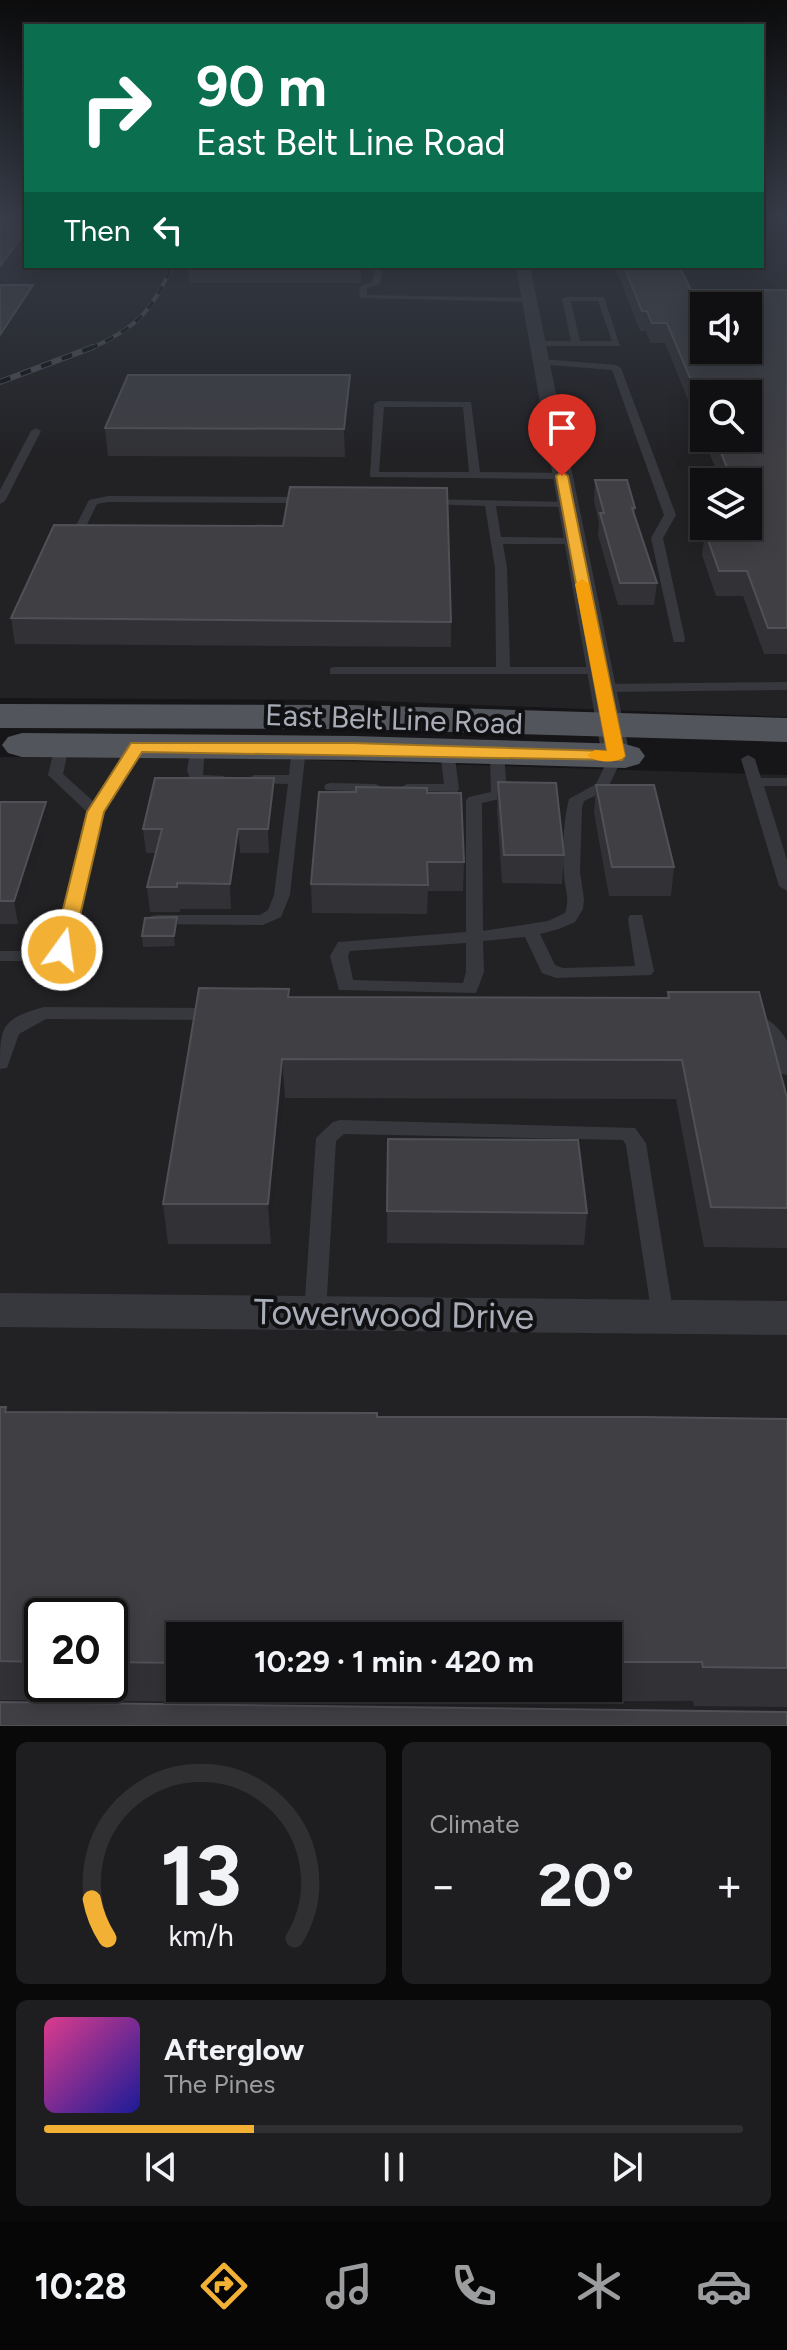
<!DOCTYPE html>
<html lang="en">
<head>
<meta charset="utf-8">
<style>
  :root { --surface:#101012; --page:#1e1e20; --text:#f1f3f6; --muted:#9c9d9f; --line:#303032; --accent:#f2b134 }
  body { margin:0; font-family:Figtree,sans-serif; background:var(--page); color:var(--text); height:100vh; display:flex; flex-direction:column; font-size:30px; white-space:nowrap }
  * { box-sizing:border-box; margin:0 }
  p { font-size:26px; color:var(--muted) }
  .icon { flex:none; width:44px; height:44px; fill:none; stroke:currentColor; stroke-width:2; stroke-linecap:round; stroke-linejoin:round }
  .map { position:relative; height:1726px; overflow:hidden }
  .side { display:flex; flex-direction:column; gap:16px; padding:16px; background:#09090a; flex:1 }
  .side>* { flex:none }
  .top-card { position:absolute; left:24px; top:24px; width:740px; height:244px; border-radius:0px; box-shadow:0 4px 20px #0003,0 0 0 2px var(--line); background:#0b6e4f; color:#fff; overflow:hidden }
  .fabs { position:absolute; left:690px; top:292px; display:grid; gap:16px }
  .fabs a { display:grid; place-items:center; width:72px; height:72px; border-radius:0px; background:var(--surface); box-shadow:0 4px 20px #0003,0 0 0 2px var(--line); font-size:40px }
  .speed { position:absolute; left:24px; top:1598px; display:flex; gap:16px; font-size:40px; font-weight:700; text-align:center }
  .speed>* { display:grid; place-content:center; width:104px; height:104px; border-radius:50%; background:var(--surface); box-shadow:0 4px 20px #0003,0 0 0 2px var(--line); line-height:1 }
  .speed .limit { border:4px solid #111; border-radius:12px; background:#fff; color:#111 }
  .pin { position:absolute; display:grid; place-items:center; width:68px; height:68px; color:#fff; margin:-82px -34px; border-radius:50% 50% 50% 0; rotate:-45deg; box-shadow:0 0 8px #0007 }
  .pin .icon { rotate:45deg }
  .me { position:absolute; width:88px; margin:-44px; rotate:14deg; stroke-linejoin:round; filter:drop-shadow(0 0 6px #0008) }
  .turn { display:flex; align-items:center; gap:28px; height:168px; padding:0 40px; font-size:36px }
  .turn .icon { width:104px; height:104px; stroke-width:2.5 }
  .turn b { display:block; font-size:56px; line-height:68px }
  .then { display:flex; align-items:center; height:76px; padding:0 40px; background:#0003; gap:16px; font-size:30px }
  .big { font-size:60px; font-weight:700; line-height:1.1 }
  .side .tile { flex:1; display:flex; flex-direction:column; justify-content:center; gap:12px; min-width:0; padding:0 28px; border-radius:12px; background:var(--page) }
  .side .dial { align-items:center; gap:0 }
  .dial svg { height:208px; overflow:visible; fill:none; stroke:var(--line); stroke-width:7; stroke-linecap:round; text-anchor:middle }
  .dial text { fill:var(--text); stroke:none }
  .song { display:flex; align-items:center; gap:24px }
  .cover { width:96px; height:96px; border-radius:12px; background:linear-gradient(135deg,hsl(330 70% 55%),hsl(240 70% 35%)) }
  .played { height:8px; border-radius:4px; background:linear-gradient(90deg,var(--accent) 30%,var(--line) 30%) }
  .keys { display:flex; justify-content:space-around; direction:ltr }
  .heat { display:flex; justify-content:space-between; align-items:center; font-size:44px; direction:ltr }
  .side .tiles { flex:1; display:grid; gap:16px; grid-template-columns:1fr 1fr }
  .tile:last-child { grid-column:span 2 }
  .trip { position:absolute; left:166px; top:1622px; width:456px; height:80px; border-radius:0px; background:var(--surface); box-shadow:0 4px 20px #0003,0 0 0 2px var(--line); font-weight:700; line-height:80px; text-align:center }
  .menu { display:flex; height:128px; justify-content:space-around; align-items:center; background:#060607; color:var(--muted) }
  .menu .icon { width:56px; height:56px }
  .menu .selected { color:var(--accent) }
  .menu b { font-size:36px; color:var(--text) }
  .map>svg:first-child { display:block }
  .built { fill:#222225; fill-rule:evenodd }
  .lines { fill:none; stroke-linecap:round; stroke-linejoin:round }
  .service { fill:#37383d; fill-rule:evenodd }
  .minor { fill:#37383d; fill-rule:evenodd }
  .primary { fill:#53555c; fill-rule:evenodd }
  .rail-far1-casing { stroke:#4a4c52; stroke-width:4 }
  .rail-casing { stroke:#4a4c52; stroke-width:6 }
  .rail-far1 { stroke:#111113; stroke-width:3; stroke-dasharray:9; stroke-linecap:butt }
  .rail { stroke:#111113; stroke-width:4; stroke-dasharray:11; stroke-linecap:butt }
  .wall { fill:#323236; fill-rule:evenodd }
  .shaded-wall { fill:#212124 }
  .building { fill:#3f3f44; stroke:#4f5156; stroke-width:2; fill-rule:evenodd }
  .route { fill:#f2b134; stroke:#9d7322; stroke-width:2 }
  .slow { fill:#f59e0b }
  .labels { text-anchor:middle; dominant-baseline:central; stroke-width:8; stroke-linejoin:round; paint-order:stroke }
  .street-label { font-size:30px; fill:#a8adb8; stroke:#111113 }
  .near-street-label { font-size:36px; fill:#a8adb8; stroke:#111113 }
</style>
</head>
<body>
<div class="map">
<svg width="787" height="1726" viewBox="0 0 787 1726">
  <rect width="100%" height="100%" fill="#161618"/>
  <g class="built">
    <path d="M0,217H26V266H762V217H787V717L351,700L0,698ZM704,306H748V350H704ZM704,394H748V438H704ZM704,482H748V526H704Z"/>
    <path d="M0,757L274,759L787,775V1726H0ZM42,1616H110V1684H42ZM180,1636H608V1688H180Z"/>
  </g>
  <g class="lines">
    <g class="service">
      <path d="M375,266H383L380,284L367,288V295L529,298L533,300L529,302L360,298L359,287L372,282Z"/>
      <path d="M566,297H604L620,346H534L533,344L537,341H571L562,299ZM571,301H598L612,341H580Z"/>
      <path d="M541,359L616,365L621,368L676,515L663,538L685,639L684,642H674L673,639L651,538L664,515L612,370L538,364L536,362Z"/>
      <path d="M379,401L471,402L480,472L562,473L567,476L562,479L370,477L374,404ZM384,407H463L469,472H379Z"/>
      <path d="M36,428L41,431L5,501L0,504V490L31,431Z"/>
      <path d="M108,496L310,497L315,500L310,503L108,502L97,504L80,539H72L70,537L89,500Z"/>
      <path d="M429,499L571,502V506L567,507L496,506L501,537L574,538L580,541L574,544H503L507,568L510,667H599L606,671L604,674H330V668L335,667H496L495,568L485,506L425,504L424,502Z"/>
      <path d="M787,682V690L603,692L596,688L603,684Z"/>
      <path d="M62,742L69,746L63,774L94,802L132,744L137,743L144,747L104,812L68,954L53,961H0V951H49L54,947L88,813L48,775L55,746Z"/>
      <path d="M198,743L205,747L203,775L224,776L226,779L224,782L197,783L190,779L187,770L191,747Z"/>
      <path d="M299,744L306,748L290,895L281,917L263,925L151,924L149,920L151,916L157,915H260L268,910L274,895L288,784L254,783L247,779L254,775H289L292,748Z"/>
      <path d="M447,747L454,751L459,789L457,792L402,791L400,788L407,784H444L440,751Z"/>
      <path d="M497,749L504,753L507,795L504,798L482,803L483,931L548,921L565,913C570,899 565,889 564,875C562,851 563,823 569,799L596,784L611,753H621L623,756L607,790L584,801L582,807L580,872L584,899L583,909L575,922L559,929L540,934L555,965L563,968L635,966L628,919L630,915H642L654,971L651,975L556,978L542,973L525,937L483,941L484,972L476,993L339,990L330,956L338,942L466,932V800L469,797L491,792L490,753ZM466,943V972L463,983L353,980L348,956L350,951Z"/>
      <path d="M748,755L755,759L761,778H787V786H764L787,860V891L779,886L741,759Z"/>
      <path d="M331,783L376,784L383,788L376,792L326,790L324,787L326,784Z"/>
      <path d="M44,1007L214,1008L220,1010L223,1014L220,1018L214,1020L46,1019L19,1034L7,1068L0,1069C0,1028 0,1019 44,1007Z"/>
      <path d="M749,1012C767,1017 778,1025 787,1041V1075L780,1073L778,1068L768,1040L740,1018L743,1014Z"/>
      <path d="M340,1120L635,1128L646,1143L674,1317L671,1323L663,1326L655,1323L652,1317L626,1145L623,1140L344,1134L336,1141L326,1313L323,1319L315,1322L307,1319L304,1313L316,1138L333,1122Z"/>
    </g>
    <g class="minor">
      <path d="M516,266H530L630,756L626,762H606L602,756Z"/>
      <path d="M0,1293L787,1301V1335L0,1327Z"/>
    </g>
    <g class="primary">
      <path d="M0,704L352,705L787,718V742L352,729L0,728Z"/>
      <path d="M22,733L353,736L625,744L639,748L645,756L639,764L625,768L353,760L22,757L8,753L2,745L8,737Z"/>
    </g>
    <defs>
      <path id="rail-far1" d="M89,349C135,329 152,312 172,266"/>
      <path id="rail" d="M0,382L93,347"/>
    </defs>
    <use href="#rail-far1" class="rail-far1-casing"/>
    <use href="#rail" class="rail-casing"/>
    <use href="#rail-far1" class="rail-far1"/>
    <use href="#rail" class="rail"/>
  </g>
  <g class="wall">
    <path d="M188,266H365L364,282L361,283H189Z"/>
    <path d="M615,266H740V267H679L691,290H787V654H764L743,596H716L702,555L705,531H740L738,526H748V482H721L665,343H650L646,331H640ZM704,394L748,438H704Z"/>
    <path d="M350,375V402L345,457L108,456L105,428Z"/>
    <path d="M595,480L635,508V516L657,583L654,605H618L598,535L599,523L594,501Z"/>
    <path d="M283,526L451,622V647L15,644L11,618Z"/>
    <path d="M498,782L564,855L562,884L502,883L497,810Z"/>
    <path d="M596,785L674,867L671,896H609L594,813Z"/>
    <path d="M427,793L464,862L463,891H428L427,914L312,913L311,884Z"/>
    <path d="M0,802H46L50,824L18,924H0Z"/>
    <path d="M275,803L269,853H240L231,909H180V912H150L147,887L156,853H146L143,829Z"/>
    <path d="M178,928L175,946L143,947L142,936Z"/>
    <path d="M289,989V997L667,998L668,992L787,1098V1248L704,1247L676,1099L285,1098L271,1244H168L163,1204Z"/>
    <path d="M387,1211L587,1213L584,1245L387,1243Z"/>
    <path d="M0,1407L7,1412L377,1417L787,1419V1707L694,1706L693,1701L236,1702L0,1700ZM42,1616H110V1684H42ZM180,1636H608V1688H180Z"/>
  </g>
  <g class="shaded-wall">
    <path d="M26,231V257L0,293V266Z"/>
    <path d="M361,266H365L364,282L361,283Z"/>
    <path d="M33,285L36,309L0,366V335Z"/>
    <path d="M350,375V402L345,457L344,429Z"/>
    <path d="M274,778L275,803L269,853L268,829Z"/>
    <path d="M46,802L50,824L18,924L14,901Z"/>
    <path d="M238,829L240,853L231,909L230,884Z"/>
    <path d="M177,917L178,928L175,946L174,936Z"/>
    <path d="M282,1059L285,1098L271,1244L268,1204Z"/>
  </g>
  <g class="building">
    <path d="M0,217H26V231L0,266Z"/>
    <path d="M624,266H679L691,290H787V628H768L747,571H719L705,531H754L748,517V482H733L715,438H748V394H704V411L667,323H652L647,311H642ZM704,306H748V350H704Z"/>
    <path d="M0,285H33L0,335Z"/>
    <path d="M128,375H350L344,429L105,428Z"/>
    <path d="M595,480H627L635,508H632L657,583H620L600,513H604Z"/>
    <path d="M290,487L447,488L451,622L11,618L54,525L283,526Z"/>
    <path d="M155,778H274L268,829H238L230,884L177,883V887H147L162,829H143Z"/>
    <path d="M498,782L556,783L564,855H504Z"/>
    <path d="M596,785H654L674,867H612Z"/>
    <path d="M356,787L427,788V793H461L464,862H427L428,885L311,884L319,792H356Z"/>
    <path d="M0,802H46L14,901H0Z"/>
    <path d="M177,917L174,936H142L145,918Z"/>
    <path d="M199,988L289,989L288,997L669,998L668,992H759L787,1098V1208L711,1207L682,1060L282,1059L268,1204H163Z"/>
    <path d="M388,1139L578,1140L587,1213L387,1211Z"/>
    <path d="M0,1407H6L5,1412L377,1413V1417H643L787,1419V1668L703,1667L702,1662H608V1636H180V1663L110,1662V1616H42V1662L0,1661Z"/>
    <path d="M0,1702L787,1712V1726H0Z"/>
  </g>
  <linearGradient id="sky" x2="0" y2="1"><stop stop-color="#0c0c0d"/><stop offset="0.47" stop-color="#363c48"/><stop offset="1" stop-color="#363c48" stop-opacity="0"/></linearGradient>
  <rect width="787" height="459" fill="url(#sky)"/>
  <path class="route" d="M562,472L568,476L625,756L622,760L142,752L104,812L72,950L69,955H55L53,950L87,812L131,743H353L607,751L556,476Z"/>
  <path class="slow" d="M582,579L589,584L625,756C617,764 595,763 587,755L595,750L607,751L575,584Z"/>
  <g class="labels">
    <g class="street-label">
      <text transform="translate(394 719) rotate(2)">East Belt Line Road</text>
    </g>
    <g class="near-street-label">
      <text transform="translate(394 1314) rotate(1)">Towerwood Drive</text>
    </g>
  </g>
</svg>
<div class="fabs">
<a><svg class="icon" aria-label="sound" viewBox="0 0 24 24"><path d="M4 9h4l5-4v14l-5-4H4zM17 9q2 3 0 6"/></svg></a>
<a><svg class="icon" aria-label="search" viewBox="0 0 24 24"><circle cx="10" cy="10" r="6"/><path d="M15 15l6 6"/></svg></a>
<a><svg class="icon" aria-label="layers" viewBox="0 0 24 24"><path d="M12 4l9 5-9 5-9-5zM3 14l9 5 9-5"/></svg></a>
</div>
<div class="speed"><div class="limit">20</div></div>
<div class="pin" style="left:562px;top:476px;background:#d93025"><svg class="icon" aria-label="arrive" viewBox="0 0 24 24"><path d="M6 21V4h12l-3 4 3 4H6"/></svg></div>
<svg class="me" style="left:62px;top:950px" viewBox="-20 -20 40 40"><circle r="17" fill="#f2b134" stroke="#fff" stroke-width="3"/><path d="M0-11L8 9 0 5-8 9z" fill="#fff"/></svg>
<div class="trip">10:29 · 1 min · 420 m</div>
<div class="top-card">
<div class="turn"><svg class="icon" aria-label="right" viewBox="0 0 24 24"><path d="M7 20v-9h11M14 6l5 5-5 5"/></svg><div><b>90 m</b>East Belt Line Road</div></div>
<div class="then">Then<svg class="icon" aria-label="left" viewBox="0 0 24 24"><path d="M17 20v-9H6M10 6l-5 5 5 5"/></svg></div>
</div>
</div>
<section class="side">
<div class="tiles">
<div class="tile dial"><svg viewBox="0 0 100 80">
<path d="M14 69A42 42 0 1 1 86 69"/>
<path d="M14 69A42 42 0 0 1 8 54" stroke="#f2b134"/>
<text x="50" y="56" font-size="32" font-weight="700">13</text>
<text x="50" y="72" font-size="11">km/h</text>
</svg></div>
<div class="tile"><p>Climate</p>
<div class="heat"><a>−</a><b class="big">20°</b><a>+</a></div>
</div>
<div class="tile">
<div class="song"><i class="cover"></i><div><b>Afterglow</b><p>The Pines</p></div></div>
<div class="played"></div>
<div class="keys"><svg class="icon" aria-label="previous" viewBox="0 0 24 24"><path d="M18 5L8 12l10 7zM5 5v14"/></svg><svg class="icon" aria-label="pause" viewBox="0 0 24 24"><path d="M8 5v14M16 5v14"/></svg><svg class="icon" aria-label="next" viewBox="0 0 24 24"><path d="M6 5l10 7-10 7zM19 5v14"/></svg></div>
</div>
</div>
</section>
<nav class="menu">
<b>10:28</b>
<svg class="icon selected" aria-label="directions" viewBox="0 0 24 24"><path d="M12 3l9 9-9 9-9-9zM9 14v-3h6M13 9l2 2-2 2"/></svg>
<svg class="icon" aria-label="music" viewBox="0 0 24 24"><path d="M9 18V5l10-2v13"/><circle cx="6" cy="18" r="3"/><circle cx="16" cy="16" r="3"/></svg>
<svg class="icon" aria-label="phone" viewBox="0 0 24 24"><path d="M5 4h4l2 5-3 2q2 4 5 5l2-3 5 2v4C11 20 4 13 5 4z"/></svg>
<svg class="icon" aria-label="climate" viewBox="0 0 24 24"><path d="M12 3v18M4 7l16 10M4 17L20 7"/></svg>
<svg class="icon" aria-label="car" viewBox="0 0 24 24"><path d="M5 17H2v-5l4-1 3-4h7l3 4 3 1v5h-3M9 17h6M6 11h13"/><circle cx="7" cy="17" r="2"/><circle cx="17" cy="17" r="2"/></svg>
</nav>
</body>
</html>
